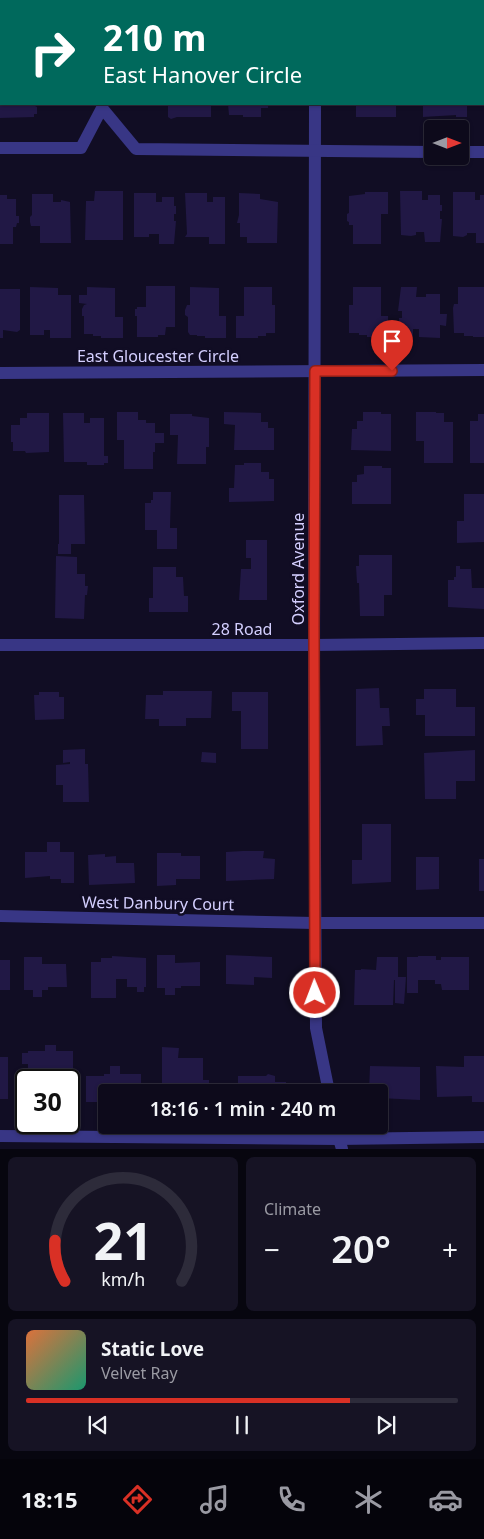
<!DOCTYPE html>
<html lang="en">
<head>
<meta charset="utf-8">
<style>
  :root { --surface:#0d0a1b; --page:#161324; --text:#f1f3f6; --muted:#9a9aa3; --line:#2d2b3a; --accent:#d93025 }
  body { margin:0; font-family:"Noto Sans",sans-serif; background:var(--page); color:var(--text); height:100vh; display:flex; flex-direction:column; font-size:19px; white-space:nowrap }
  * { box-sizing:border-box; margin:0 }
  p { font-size:16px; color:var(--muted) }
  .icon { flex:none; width:28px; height:28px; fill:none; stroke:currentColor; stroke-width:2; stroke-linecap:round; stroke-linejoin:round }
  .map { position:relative; height:1149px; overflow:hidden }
  .side { display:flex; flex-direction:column; gap:8px; padding:8px; background:#07060f; flex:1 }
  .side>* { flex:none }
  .banner { position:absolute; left:0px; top:0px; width:485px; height:105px; box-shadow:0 1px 4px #0004,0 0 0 1px var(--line); background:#00695c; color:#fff; overflow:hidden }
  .needle { width:32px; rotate:90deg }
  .controls { position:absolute; left:424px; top:120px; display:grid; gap:10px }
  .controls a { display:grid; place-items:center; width:45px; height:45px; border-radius:5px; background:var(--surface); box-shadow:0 1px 4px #0004,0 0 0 1px var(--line); font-size:25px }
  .speed { position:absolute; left:15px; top:1069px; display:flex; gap:10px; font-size:25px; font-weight:700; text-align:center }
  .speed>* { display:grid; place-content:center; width:65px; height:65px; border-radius:50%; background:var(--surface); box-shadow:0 1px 4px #0004,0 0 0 1px var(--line); line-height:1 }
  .speed .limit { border:2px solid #111; border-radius:8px; background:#fff; color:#111 }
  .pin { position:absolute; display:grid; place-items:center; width:42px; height:42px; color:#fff; margin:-51px -21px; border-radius:50% 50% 50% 0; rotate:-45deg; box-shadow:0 0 5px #0007 }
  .pin .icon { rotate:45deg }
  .me { position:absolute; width:55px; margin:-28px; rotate:359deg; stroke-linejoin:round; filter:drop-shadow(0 0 4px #0008) }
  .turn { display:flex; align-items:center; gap:18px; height:105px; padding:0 20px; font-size:22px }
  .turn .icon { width:65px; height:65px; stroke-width:2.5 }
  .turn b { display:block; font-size:35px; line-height:42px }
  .big { font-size:38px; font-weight:600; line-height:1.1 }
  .side .tile { flex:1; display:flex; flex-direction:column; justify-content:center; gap:8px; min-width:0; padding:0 18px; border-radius:8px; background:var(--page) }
  .side .dial { align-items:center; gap:0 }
  .dial svg { height:130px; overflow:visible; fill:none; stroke:var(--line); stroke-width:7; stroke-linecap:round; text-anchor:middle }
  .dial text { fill:var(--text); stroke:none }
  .song { display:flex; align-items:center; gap:15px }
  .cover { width:60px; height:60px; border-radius:8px; background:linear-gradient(135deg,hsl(20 70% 55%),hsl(160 70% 35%)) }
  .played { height:5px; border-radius:2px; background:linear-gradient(90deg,var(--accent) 75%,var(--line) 75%) }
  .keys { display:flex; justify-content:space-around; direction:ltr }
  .heat { display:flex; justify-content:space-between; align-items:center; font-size:28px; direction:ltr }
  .side .tiles { flex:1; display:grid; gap:8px; grid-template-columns:1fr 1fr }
  .tile:last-child { grid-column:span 2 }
  .trip { position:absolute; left:98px; top:1084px; width:290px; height:50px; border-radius:5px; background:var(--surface); box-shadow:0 1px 4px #0004,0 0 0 1px var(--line); font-weight:600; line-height:50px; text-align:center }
  .menu { display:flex; height:80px; justify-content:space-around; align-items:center; background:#05040b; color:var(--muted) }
  .menu .icon { width:35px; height:35px }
  .menu .on { color:var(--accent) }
  .menu b { font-size:22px; color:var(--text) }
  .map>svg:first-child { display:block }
  .building { fill:#211845 }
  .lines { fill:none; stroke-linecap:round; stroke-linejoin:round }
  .minor { stroke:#383685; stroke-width:12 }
  .route-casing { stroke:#8d1f18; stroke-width:12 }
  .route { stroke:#d93025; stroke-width:9 }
  .labels { text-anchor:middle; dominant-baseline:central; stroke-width:5; stroke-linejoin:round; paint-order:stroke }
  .street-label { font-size:16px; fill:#d4cfff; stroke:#110d24 }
</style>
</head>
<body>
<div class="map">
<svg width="484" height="1149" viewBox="0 0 484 1149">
  <rect width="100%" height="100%" fill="#110d24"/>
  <g class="building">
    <path d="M0,104H37V106H35L37,107V114H34V117L0,118Z"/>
    <path d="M166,104H211V117H177L171,119L168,117V106Z"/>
    <path d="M228,104H268V108H261V117H243V115H229Z"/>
    <path d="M357,104H396V117H356V105Z"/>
    <path d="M423,104H467V117H456V115L423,117Z"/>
    <path d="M95,191H123V240H85L86,201H94Z"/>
    <path d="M400,191H422V200H428V195H440V205H442V211H440V219H442L440,242H425L424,232H416V235L411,236L401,235Z"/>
    <path d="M365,192H388V214H381V244H353V225H349V222L347,221V214L349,213V196L365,194Z"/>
    <path d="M453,192H475V200H480V195H484V243H476V233H467V235L463,237L453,236Z"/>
    <path d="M134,193H156V202H162V197H174V206H176V214H174V221H176L174,244H159V234H149V237H134Z"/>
    <path d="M185,193H207V202H213V197H225V244H209V237H185L187,234Z"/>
    <path d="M239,193L260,194V199L278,202L277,243H247V237H240V223H237L239,215Z"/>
    <path d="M32,194H53V202H61V200L70,202L71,243H40V226H31L30,222V217L32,215Z"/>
    <path d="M0,195H7V199H16V216H19V223H17L16,227H13V244H0Z"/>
    <path d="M146,286H175V327H166L165,335H158V337H137V316H135V309H137V307H146Z"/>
    <path d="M30,287L58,288V295H71V338H50V330H44V335H30Z"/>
    <path d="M87,287L115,288V317H123V338H101V336H93V334H84V316H82V309L84,305L87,304L79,303V295H87Z"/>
    <path d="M190,287L219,288V316H226V338H205V336H197V335H190L188,332V317L185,315V310L187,305H190Z"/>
    <path d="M244,287H272V305H275V333H266V336H258V338H236V316H244Z"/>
    <path d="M353,287H381V316H388V337H367V335H359V333H349V305H353Z"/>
    <path d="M401,287H417L416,297H426V294H440V314H447L446,326L440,325V338L419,337V329H413V336L400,335L399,318H402V311H398Z"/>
    <path d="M458,287H484V337H473V336H464V333H454L453,308L454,304H458Z"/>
    <path d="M0,289H20V330L17,332L3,330V338H0Z"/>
    <path d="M117,412H138V420H146V423H155V433H164V443H155V452H153V469H124V440H117Z"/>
    <path d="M224,412L261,413V422H268V428H274V450H234L235,425L224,424Z"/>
    <path d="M363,412H381V414H391V451L351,450L352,429H357V421H363Z"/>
    <path d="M416,412H436V413H444V422H453V463H424V441H416Z"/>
    <path d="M27,413H49V452L26,453L25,451H13V442H11V425H20V418H27Z"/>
    <path d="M63,413H84V423H90V418H104V456H108V463H104V465H87V462H64Z"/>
    <path d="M170,414H192V416L209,418V447H206V464H177L178,435H170Z"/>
    <path d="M478,414H484V463H470V421H478Z"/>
    <path d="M244,463H261V472H269V479H274V501L229,502V488H234L235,465H244Z"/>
    <path d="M364,466H382V468H391V504H352V482H357V475L364,474Z"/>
    <path d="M153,492H171L170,528H177V549H157V530H145V503H151V500H153Z"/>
    <path d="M464,494H484V542L457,543V521H464Z"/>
    <path d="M59,495H84L85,544H71V554H58V544H59Z"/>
    <path d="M246,540H267V600H239L241,569H251V558H246Z"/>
    <path d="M359,555H392V595H384V616H360L359,583H357L356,566H359Z"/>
    <path d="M56,556L77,557V574H85V586H88L87,595H85L84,619L55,618Z"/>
    <path d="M456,566H460V569H471L472,588H484V609L448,607V580H454V577H456Z"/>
    <path d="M153,567H176V577H183L184,596H188V612H149V598H153Z"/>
    <path d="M379,688L380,708H389L390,726H382L383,745L356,746V689Z"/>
    <path d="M424,689H456V707H475V736H425V715H416V699H424Z"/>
    <path d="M163,691H212L211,718H186V726H159V719H145L146,695H163Z"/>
    <path d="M39,692H59V697H64V719L35,720L34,695H39Z"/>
    <path d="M232,692H268V749H241V711H232Z"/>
    <path d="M85,749V764H88L89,802H63V785H56V765L70,764V762L63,763V750Z"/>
    <path d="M475,750V781H456V799H425L424,753Z"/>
    <path d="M202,752L216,753V763L201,762Z"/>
    <path d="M362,824H391V882L352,884V860H362Z"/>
    <path d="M47,842H60V852H74V883H61V879H50V876L25,878V852H47Z"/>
    <path d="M243,851H264L263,858L275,859L274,879L226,881V852Z"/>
    <path d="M157,853H181V856H200V879H176V885L157,886Z"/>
    <path d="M105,854V857L116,856V863H134L135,883L89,885L88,855Z"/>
    <path d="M416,857H439V889L416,890Z"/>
    <rect x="479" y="859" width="5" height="32"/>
    <path d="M157,955H175V963L200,962V986H181V988H175V995H165V988H157Z"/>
    <path d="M226,955L272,957V978L254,977V985L226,984Z"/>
    <path d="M112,956L146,958V987H144V992H137V987H127V979H116V998H91V962H101V958H112Z"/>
    <path d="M418,956H436V960H441V957H469V990H442L441,984H435V980H418V993H407V957H418Z"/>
    <path d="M24,957H42V964H66L67,987H48V990H42V997H33V990H24Z"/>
    <path d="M377,957H398V977H406L404,1004L395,1003V980H394L393,1005H354L355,970H361V969L376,970Z"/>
    <rect x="0" y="960" width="10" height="30"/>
    <path d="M45,1045H56V1051H73V1080H25V1077H28V1064H22V1053H28V1051H45Z"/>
    <path d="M162,1047L179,1048L178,1058H203V1080H209V1092H187V1084L162,1083Z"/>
    <path d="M464,1056H484V1102H472V1096L437,1097L436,1066L464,1067Z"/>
    <rect x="0" y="1057" width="8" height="42"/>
    <path d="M110,1066H120V1074H141V1092H106V1102H86V1076H104V1074H110Z"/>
    <path d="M370,1066L420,1067V1100L379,1098V1092H369Z"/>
    <path d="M268,1074L275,1076V1082H286V1092H238V1076H266Z"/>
  </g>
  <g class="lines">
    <g class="minor">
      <path d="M314,0V1"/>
      <path d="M315,104L314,676L316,1028L329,1092"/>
      <path d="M0,148H81L102,108L136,149L432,152"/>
      <path d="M460,152H484"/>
      <path d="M0,373L484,370"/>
      <path d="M0,645H314L484,643"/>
      <path d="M0,916L314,923H484"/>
      <path d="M335,1125L342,1149"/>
      <path d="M0,1136L338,1139L484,1137"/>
    </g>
  </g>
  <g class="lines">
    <defs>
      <path id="route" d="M315,993L314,627L315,371H392"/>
    </defs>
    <use href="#route" class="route-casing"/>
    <use href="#route" class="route"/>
  </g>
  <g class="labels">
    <g class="street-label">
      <text x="158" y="356">East Gloucester Circle</text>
      <text transform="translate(298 569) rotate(-90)">Oxford Avenue</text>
      <text x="242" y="629">28 Road</text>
      <text transform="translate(158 903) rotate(1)">West Danbury Court</text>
    </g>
  </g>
</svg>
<div class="controls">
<a><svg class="needle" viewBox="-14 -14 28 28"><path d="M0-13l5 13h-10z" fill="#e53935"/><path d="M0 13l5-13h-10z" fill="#9a9aa3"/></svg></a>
</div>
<div class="speed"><div class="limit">30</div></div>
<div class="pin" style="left:392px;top:371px;background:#d93025"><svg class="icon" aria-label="arrive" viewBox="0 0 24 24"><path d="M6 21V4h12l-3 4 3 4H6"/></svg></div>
<svg class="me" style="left:315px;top:993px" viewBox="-20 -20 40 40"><circle r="17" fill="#d93025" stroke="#fff" stroke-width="3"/><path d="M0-11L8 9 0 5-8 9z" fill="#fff"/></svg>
<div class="trip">18:16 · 1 min · 240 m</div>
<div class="banner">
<div class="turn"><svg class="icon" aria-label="right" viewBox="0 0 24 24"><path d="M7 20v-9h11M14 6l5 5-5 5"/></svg><div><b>210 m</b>East Hanover Circle</div></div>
</div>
</div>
<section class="side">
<div class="tiles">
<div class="tile dial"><svg viewBox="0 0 100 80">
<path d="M14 69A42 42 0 1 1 86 69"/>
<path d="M14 69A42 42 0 0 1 8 44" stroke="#d93025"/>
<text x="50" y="56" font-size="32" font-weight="700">21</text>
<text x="50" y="72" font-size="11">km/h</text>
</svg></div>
<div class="tile"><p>Climate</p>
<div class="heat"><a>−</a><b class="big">20°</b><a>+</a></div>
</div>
<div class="tile">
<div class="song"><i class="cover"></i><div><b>Static Love</b><p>Velvet Ray</p></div></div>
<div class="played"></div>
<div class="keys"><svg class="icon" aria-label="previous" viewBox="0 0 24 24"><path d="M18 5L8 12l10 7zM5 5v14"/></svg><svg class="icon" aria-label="pause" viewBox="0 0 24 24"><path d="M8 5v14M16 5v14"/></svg><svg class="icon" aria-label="next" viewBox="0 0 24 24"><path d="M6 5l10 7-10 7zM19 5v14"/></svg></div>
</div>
</div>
</section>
<nav class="menu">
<b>18:15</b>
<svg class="icon on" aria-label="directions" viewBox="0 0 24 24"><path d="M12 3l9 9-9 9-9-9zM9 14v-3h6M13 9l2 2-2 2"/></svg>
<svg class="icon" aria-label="music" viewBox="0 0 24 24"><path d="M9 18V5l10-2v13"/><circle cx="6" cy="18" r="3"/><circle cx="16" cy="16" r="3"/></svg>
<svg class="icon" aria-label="phone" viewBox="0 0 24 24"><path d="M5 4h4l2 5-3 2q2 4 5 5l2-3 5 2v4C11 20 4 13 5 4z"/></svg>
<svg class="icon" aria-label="climate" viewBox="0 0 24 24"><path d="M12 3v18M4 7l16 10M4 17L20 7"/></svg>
<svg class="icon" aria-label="car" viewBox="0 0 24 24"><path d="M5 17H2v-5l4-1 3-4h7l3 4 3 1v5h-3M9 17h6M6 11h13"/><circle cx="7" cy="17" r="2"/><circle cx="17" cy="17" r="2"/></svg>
</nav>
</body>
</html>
